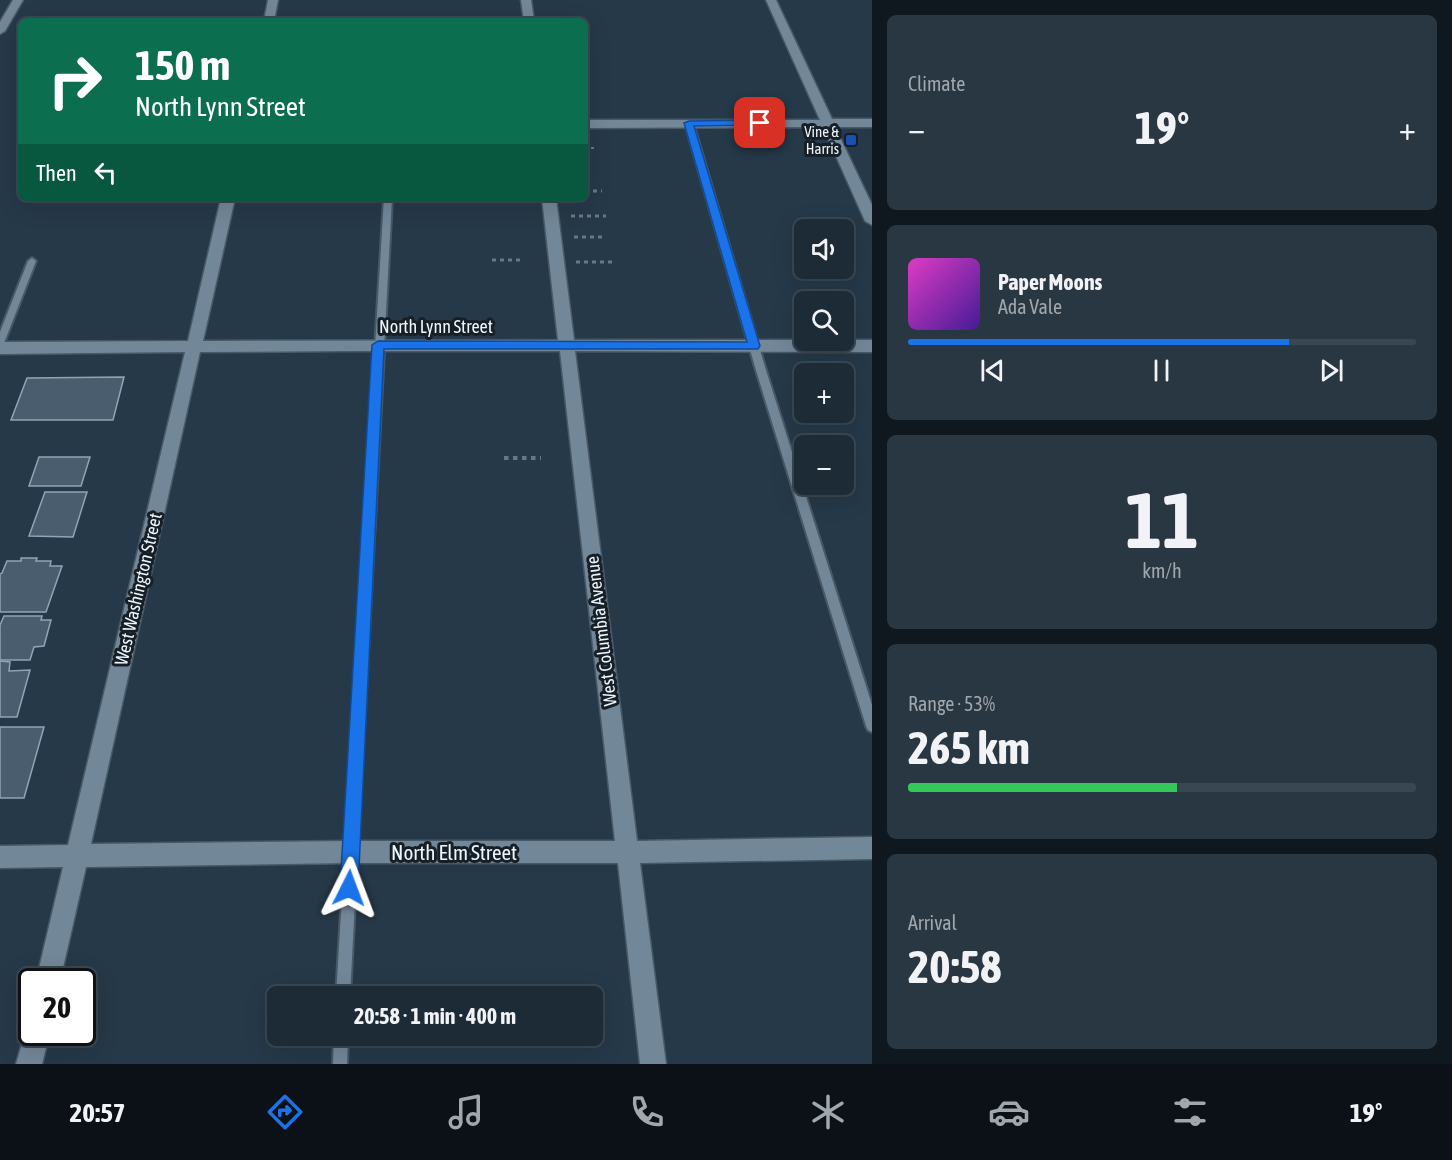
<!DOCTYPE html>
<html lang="en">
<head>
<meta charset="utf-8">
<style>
  :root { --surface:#1c2b36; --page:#293742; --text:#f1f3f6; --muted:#a0a7ad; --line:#3a4751; --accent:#1a73e8 }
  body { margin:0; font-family:"Asap Condensed",sans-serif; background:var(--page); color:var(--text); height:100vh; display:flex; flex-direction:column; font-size:22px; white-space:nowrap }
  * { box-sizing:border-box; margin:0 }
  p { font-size:20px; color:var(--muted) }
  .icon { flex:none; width:33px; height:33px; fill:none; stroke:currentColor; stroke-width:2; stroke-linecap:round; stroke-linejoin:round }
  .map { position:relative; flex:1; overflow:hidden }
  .side { display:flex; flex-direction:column; gap:15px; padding:15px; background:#0f181e; width:580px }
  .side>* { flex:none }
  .banner { position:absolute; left:18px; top:18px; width:570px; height:183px; border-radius:9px; box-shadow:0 6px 24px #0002,0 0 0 2px var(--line); background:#0b6e4f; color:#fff; overflow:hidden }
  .controls { position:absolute; left:794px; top:219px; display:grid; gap:12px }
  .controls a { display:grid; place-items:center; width:60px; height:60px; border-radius:9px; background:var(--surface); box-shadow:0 6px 24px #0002,0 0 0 2px var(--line); font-size:30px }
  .speed { position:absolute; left:18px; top:968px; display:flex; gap:12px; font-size:30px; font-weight:700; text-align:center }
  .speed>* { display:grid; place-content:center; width:78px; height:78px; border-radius:50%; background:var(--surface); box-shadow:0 6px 24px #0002,0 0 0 2px var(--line); line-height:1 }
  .speed .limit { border:3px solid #111; border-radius:9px; background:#fff; color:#111 }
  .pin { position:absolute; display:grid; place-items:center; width:51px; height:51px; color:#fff; margin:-26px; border-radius:12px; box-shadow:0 3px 9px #0006 }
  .me { position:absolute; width:66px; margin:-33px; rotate:3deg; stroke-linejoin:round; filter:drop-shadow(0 0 4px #0008) }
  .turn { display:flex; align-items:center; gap:21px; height:126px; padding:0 18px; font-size:27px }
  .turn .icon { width:78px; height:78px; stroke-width:2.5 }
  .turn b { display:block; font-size:42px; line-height:51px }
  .then { display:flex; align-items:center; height:57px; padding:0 18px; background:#0003; gap:12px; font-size:22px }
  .big { font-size:45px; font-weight:700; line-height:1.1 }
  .side .widget { flex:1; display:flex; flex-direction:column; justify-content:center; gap:9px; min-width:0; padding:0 21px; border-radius:9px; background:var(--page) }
  .side .dial { align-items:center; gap:0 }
  .dial b { font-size:78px; line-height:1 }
  .song { display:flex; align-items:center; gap:18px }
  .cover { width:72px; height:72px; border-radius:9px; background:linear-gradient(135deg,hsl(310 70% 55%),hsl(260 70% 35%)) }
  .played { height:6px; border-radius:3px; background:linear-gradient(90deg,var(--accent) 75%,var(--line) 75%) }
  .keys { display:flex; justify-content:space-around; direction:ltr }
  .heat { display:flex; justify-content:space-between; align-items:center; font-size:33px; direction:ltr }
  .charge { height:9px; border-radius:4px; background:linear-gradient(90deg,#34c759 53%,var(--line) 0) }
  .trip { position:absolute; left:267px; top:986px; width:336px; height:60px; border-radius:9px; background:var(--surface); box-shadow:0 6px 24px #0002,0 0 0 2px var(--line); font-weight:700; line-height:60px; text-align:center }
  .tab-bar { display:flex; height:96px; justify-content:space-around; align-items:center; background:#0b1116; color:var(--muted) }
  .tab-bar .icon { width:42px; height:42px }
  .tab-bar .selected { color:var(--accent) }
  .tab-bar b { font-size:27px; color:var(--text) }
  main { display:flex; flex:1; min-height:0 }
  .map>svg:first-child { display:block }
  .building { fill:#4a5d6e; stroke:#8fa5b7; stroke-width:1.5 }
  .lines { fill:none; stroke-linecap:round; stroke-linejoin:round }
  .service-casing { stroke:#485864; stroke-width:4 }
  .minor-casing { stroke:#485864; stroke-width:3 }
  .path-far2 { stroke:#677783; stroke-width:2; stroke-dasharray:3 3; stroke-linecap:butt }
  .path-far1 { stroke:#677783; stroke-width:3; stroke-dasharray:4 4; stroke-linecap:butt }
  .path { stroke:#677783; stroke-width:4; stroke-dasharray:4.5 4.5; stroke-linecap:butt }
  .service { fill:#728798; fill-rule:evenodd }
  .minor { fill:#728798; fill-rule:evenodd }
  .route { fill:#1a73e8; stroke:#114b97; stroke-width:1.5 }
  .transit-dot { fill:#1a4fb4; stroke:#171f26; stroke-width:2 }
  .labels { text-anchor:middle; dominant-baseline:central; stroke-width:6; stroke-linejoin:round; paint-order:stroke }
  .far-poi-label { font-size:15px; fill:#edf6fe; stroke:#171f26; text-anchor:end }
  .street-label { font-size:18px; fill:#edf6fe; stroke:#171f26 }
  .near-street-label { font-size:21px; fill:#edf6fe; stroke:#171f26 }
</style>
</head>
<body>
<main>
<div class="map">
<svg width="872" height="1064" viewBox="0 0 872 1064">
  <rect width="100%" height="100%" fill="#263948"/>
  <g class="building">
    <path d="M124,377L113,420H11L27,378Z"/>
    <path d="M39,457H90L81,486H29Z"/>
    <path d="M45,492H87L73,537L29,536Z"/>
    <path d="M21,558H37L36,561H51L50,566H62L46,612H0V574L2,573L7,561H21Z"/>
    <path d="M4,616H42L41,620H51L44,646L34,647L30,660H0V625Z"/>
    <path d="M0,661L10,662L9,671L30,670L17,717H0Z"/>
    <path d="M0,727H44L24,798H0Z"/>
  </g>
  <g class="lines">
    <defs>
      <g id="service">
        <path d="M686,121L693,123L765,367L872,705V732L868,730L866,726L755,367L685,123Z"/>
        <path d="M384,198H392L350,996H336Z"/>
        <path d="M32,258L36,261L4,343L0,346V332L28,261Z"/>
        <path d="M334,1035H348L347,1064H333Z"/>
      </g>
      <g id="minor">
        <path d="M13,0H23L5,31L0,34V22Z"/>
        <path d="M268,0H278L274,21H264Z"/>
        <path d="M521,0H531L534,21H524Z"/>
        <path d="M766,0H776L832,119H872V127H835L872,205V225L865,221L823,127L585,128V120H820Z"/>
        <path d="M221,198H235L203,341L558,340L542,198H556L574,340H872V352L575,351L637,841L872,837V859L640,863L666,1064H640L618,863H351L86,867L60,981H36L63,867L0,868V846L68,845L185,352L0,354V342L188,341ZM352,351H560L615,841H351L91,844L200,352Z"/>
        <path d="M32,1022V1032H50L42,1064H16L28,1023Z"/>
      </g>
    </defs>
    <use href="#service" class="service-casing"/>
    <use href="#minor" class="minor-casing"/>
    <path class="path-far2" d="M585,148H594"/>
    <g class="path-far1">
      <path d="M585,191H602"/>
      <path d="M571,216H606"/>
      <path d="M574,237H606"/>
      <path d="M492,260H524"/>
      <path d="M576,262H614"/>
    </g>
    <path class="path" d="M504,458H541"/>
    <use href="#service" class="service"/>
    <use href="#minor" class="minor"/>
  </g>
  <path class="route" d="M760,120L763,121V125L694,126L760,346L758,349H384L358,888L355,894L349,897L343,894L340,888L372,345L378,341L747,342L684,123L689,121Z"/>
  <rect class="transit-dot" x="845" y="134" width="12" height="12" rx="3"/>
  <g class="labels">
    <g class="far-poi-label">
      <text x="839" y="131">Vine &amp;<tspan x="839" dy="17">Harris</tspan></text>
    </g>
    <g class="street-label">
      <text x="436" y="326">North Lynn Street</text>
      <text transform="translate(138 589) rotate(-77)">West Washington Street</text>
      <text transform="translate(601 631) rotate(-97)">West Columbia Avenue</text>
    </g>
    <g class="near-street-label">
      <text x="454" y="852">North Elm Street</text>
    </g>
  </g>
</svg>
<div class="controls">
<a><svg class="icon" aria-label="sound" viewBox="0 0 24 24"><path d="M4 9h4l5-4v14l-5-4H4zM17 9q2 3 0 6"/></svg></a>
<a><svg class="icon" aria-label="search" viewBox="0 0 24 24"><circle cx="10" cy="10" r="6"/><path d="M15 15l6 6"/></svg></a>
<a>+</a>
<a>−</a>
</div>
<div class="speed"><div class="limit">20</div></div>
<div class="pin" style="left:760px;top:123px;background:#d93025"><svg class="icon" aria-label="arrive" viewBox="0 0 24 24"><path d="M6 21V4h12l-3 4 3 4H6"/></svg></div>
<svg class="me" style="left:349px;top:888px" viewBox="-20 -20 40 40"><path d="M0-17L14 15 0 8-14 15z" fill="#1a73e8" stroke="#fff" stroke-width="4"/></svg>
<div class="trip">20:58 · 1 min · 400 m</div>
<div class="banner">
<div class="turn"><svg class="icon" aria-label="right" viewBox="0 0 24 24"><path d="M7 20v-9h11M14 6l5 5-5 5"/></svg><div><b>150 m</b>North Lynn Street</div></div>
<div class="then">Then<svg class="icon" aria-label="left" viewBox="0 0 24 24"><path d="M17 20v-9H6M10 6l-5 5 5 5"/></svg></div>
</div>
</div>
<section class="side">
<div class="widget"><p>Climate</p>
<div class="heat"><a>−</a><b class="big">19°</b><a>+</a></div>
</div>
<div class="widget">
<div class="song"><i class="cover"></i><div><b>Paper Moons</b><p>Ada Vale</p></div></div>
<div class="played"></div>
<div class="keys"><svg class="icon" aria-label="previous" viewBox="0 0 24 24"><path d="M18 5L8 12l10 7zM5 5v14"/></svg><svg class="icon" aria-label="pause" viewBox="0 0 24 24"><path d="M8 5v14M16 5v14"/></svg><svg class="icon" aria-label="next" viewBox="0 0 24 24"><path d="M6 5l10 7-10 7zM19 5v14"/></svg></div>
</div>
<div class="widget dial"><b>11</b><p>km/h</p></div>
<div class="widget"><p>Range · 53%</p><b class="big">265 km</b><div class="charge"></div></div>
<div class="widget"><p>Arrival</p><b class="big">20:58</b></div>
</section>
</main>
<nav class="tab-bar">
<b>20:57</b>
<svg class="icon selected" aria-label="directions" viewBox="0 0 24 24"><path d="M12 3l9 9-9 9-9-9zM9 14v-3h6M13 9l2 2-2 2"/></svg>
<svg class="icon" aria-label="music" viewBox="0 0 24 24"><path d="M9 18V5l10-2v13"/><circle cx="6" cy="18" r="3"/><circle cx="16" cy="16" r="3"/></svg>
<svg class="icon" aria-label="phone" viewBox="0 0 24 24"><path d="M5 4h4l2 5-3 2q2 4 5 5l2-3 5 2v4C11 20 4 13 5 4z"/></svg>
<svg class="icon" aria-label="climate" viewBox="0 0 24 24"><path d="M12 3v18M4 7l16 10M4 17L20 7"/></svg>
<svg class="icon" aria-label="car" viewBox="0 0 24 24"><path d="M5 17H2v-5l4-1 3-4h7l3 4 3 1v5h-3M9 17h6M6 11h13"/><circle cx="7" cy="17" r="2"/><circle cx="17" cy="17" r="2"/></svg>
<svg class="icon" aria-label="filters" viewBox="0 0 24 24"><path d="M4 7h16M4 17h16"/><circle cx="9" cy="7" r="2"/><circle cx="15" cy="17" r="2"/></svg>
<b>19°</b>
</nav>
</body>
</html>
